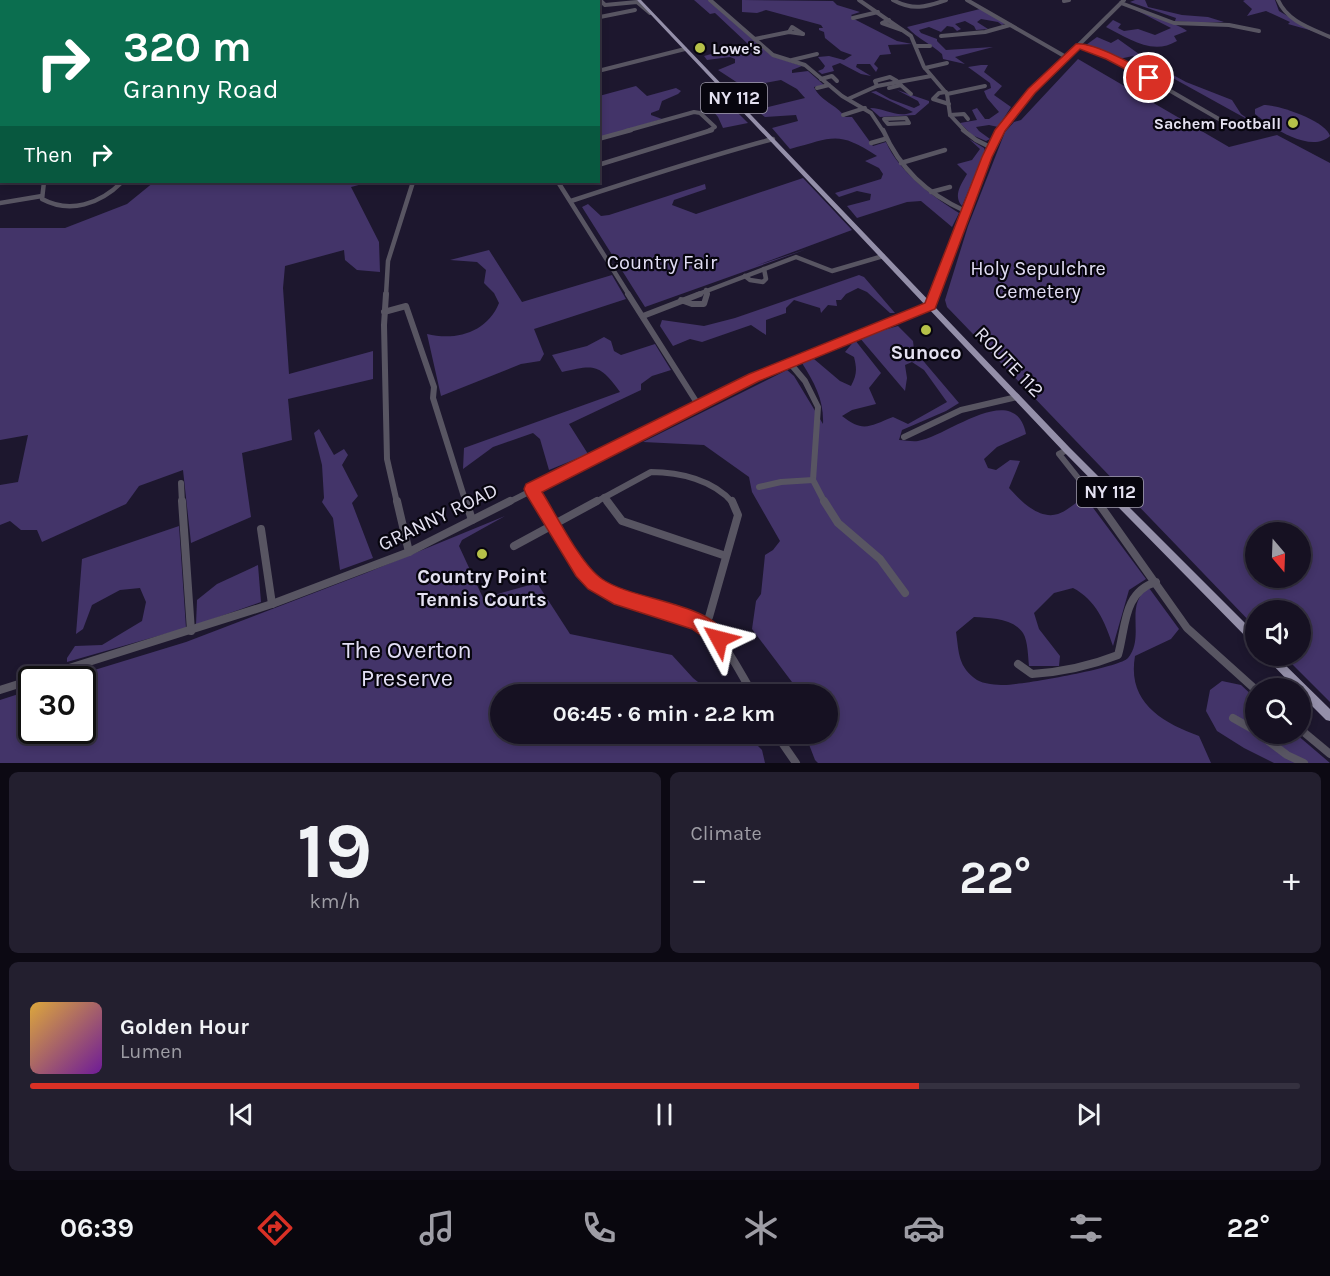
<!DOCTYPE html>
<html lang="en">
<head>
<meta charset="utf-8">
<style>
  :root { --surface:#161122; --page:#231f2f; --text:#f1f3f6; --muted:#9e9da5; --line:#353140; --accent:#d93025 }
  body { margin:0; font-family:Karla,sans-serif; background:var(--page); color:var(--text); height:100vh; display:flex; flex-direction:column; font-size:22px; white-space:nowrap }
  * { box-sizing:border-box; margin:0 }
  p { font-size:20px; color:var(--muted) }
  .icon { flex:none; width:33px; height:33px; fill:none; stroke:currentColor; stroke-width:2; stroke-linecap:round; stroke-linejoin:round }
  .map { position:relative; height:763px; overflow:hidden }
  .details { display:flex; flex-direction:column; gap:9px; padding:9px; background:#0c0913; flex:1 }
  .details>* { flex:none }
  .top-card { position:absolute; left:0px; top:0px; width:600px; height:183px; box-shadow:0 3px 9px #0003,0 0 0 2px var(--line); background:#0b6e4f; color:#fff; overflow:hidden }
  .needle { width:39px; rotate:161deg }
  .controls { position:absolute; left:1245px; top:522px; display:grid; gap:12px }
  .controls a { display:grid; place-items:center; width:66px; height:66px; border-radius:50%; background:var(--surface); box-shadow:0 3px 9px #0003,0 0 0 2px var(--line); font-size:30px }
  .speed { position:absolute; left:18px; top:666px; display:flex; gap:12px; font-size:30px; font-weight:700; text-align:center }
  .speed>* { display:grid; place-content:center; width:78px; height:78px; border-radius:50%; background:var(--surface); box-shadow:0 3px 9px #0003,0 0 0 2px var(--line); line-height:1 }
  .speed .limit { border:3px solid #111; border-radius:9px; background:#fff; color:#111 }
  .pin { position:absolute; display:grid; place-items:center; width:51px; height:51px; color:#fff; margin:-26px; border:3px solid #fff; border-radius:50%; box-shadow:0 2px 6px #0007 }
  .me { position:absolute; width:66px; margin:-33px; rotate:308deg; stroke-linejoin:round; filter:drop-shadow(0 0 4px #0008) }
  .turn { display:flex; align-items:center; gap:21px; height:126px; padding:0 24px; font-size:27px }
  .turn .icon { width:78px; height:78px; stroke-width:2.5 }
  .turn b { display:block; font-size:42px; line-height:51px }
  .then { display:flex; align-items:center; height:57px; padding:0 24px; background:#0003; gap:12px; font-size:22px }
  .big { font-size:45px; font-weight:700; line-height:1.1 }
  .details .tile { flex:1; display:flex; flex-direction:column; justify-content:center; gap:9px; min-width:0; padding:0 21px; border-radius:9px; background:var(--page) }
  .details .dial { align-items:center; gap:0 }
  .dial b { font-size:78px; line-height:1 }
  .song { display:flex; align-items:center; gap:18px }
  .cover { width:72px; height:72px; border-radius:9px; background:linear-gradient(135deg,hsl(40 70% 55%),hsl(280 70% 35%)) }
  .played { height:6px; border-radius:3px; background:linear-gradient(90deg,var(--accent) 70%,var(--line) 70%) }
  .keys { display:flex; justify-content:space-around; direction:ltr }
  .heat { display:flex; justify-content:space-between; align-items:center; font-size:33px; direction:ltr }
  .details .tiles { flex:1; display:grid; gap:9px; grid-template-columns:1fr 1fr }
  .tile:last-child { grid-column:span 2 }
  .trip { position:absolute; left:490px; top:684px; width:348px; height:60px; border-radius:30px; background:var(--surface); box-shadow:0 3px 9px #0003,0 0 0 2px var(--line); font-weight:700; line-height:60px; text-align:center }
  .dock { display:flex; height:96px; justify-content:space-around; align-items:center; background:#09070e; color:var(--muted) }
  .dock .icon { width:42px; height:42px }
  .dock .current { color:var(--accent) }
  .dock b { font-size:27px; color:var(--text) }
  .map>svg:first-child { display:block }
  .green { fill:#433469; fill-rule:evenodd }
  .lines { fill:none; stroke-linecap:round; stroke-linejoin:round }
  .minor-far3 { stroke:#585562; stroke-width:4 }
  .minor-far2 { stroke:#585562; stroke-width:4.5 }
  .minor-far1 { stroke:#585562; stroke-width:6 }
  .minor { stroke:#585562; stroke-width:8 }
  .major { fill:#948fa9; fill-rule:evenodd }
  .route { fill:#d93025; stroke:#8d1f18; stroke-width:1.5 }
  .poi-dot { fill:#b6c149; stroke:#07050e; stroke-width:2 }
  .labels { text-anchor:middle; dominant-baseline:central; stroke-width:4.5; stroke-linejoin:round; paint-order:stroke }
  .far-poi-label { font-size:16px; font-weight:bold; fill:#e4e1f1; stroke:#07050e; text-anchor:start }
  .shield { fill:#07050e; stroke:#a29fad; stroke-width:1.5 }
  .shield-label { font-size:18px; font-weight:bold; fill:#e4e1f1 }
  .park-label { font-size:20px; fill:#e2def4; stroke:#07050e }
  .poi-label { font-size:20px; font-weight:bold; fill:#e4e1f1; stroke:#07050e }
  .street-label { font-size:20px; fill:#e4e1f1; stroke:#07050e }
  .near-park-label { font-size:24px; fill:#e2def4; stroke:#07050e }
</style>
</head>
<body>
<div class="map">
<svg width="1330" height="763" viewBox="0 0 1330 763">
  <rect width="100%" height="100%" fill="#1d172e"/>
  <g class="green">
    <path d="M694,0H708L772,56L802,66L792,70V73L808,71L824,85L814,87C820,101 836,104 845,117H852L873,146L886,142C899,172 932,196 959,213L952,227L921,201L907,202L857,218L847,206L870,200L871,194L857,191L839,197L835,193L881,179L883,174L879,168L865,161L877,156C837,130 833,138 790,149L772,128L798,121L796,115L765,117L756,110L805,98L797,89L781,80L744,87L718,70L735,63V59L730,57L707,60L704,56L748,44L715,13L710,14Z"/>
    <path d="M742,0L833,1L837,5L860,12L851,15L856,20L897,41L912,44L888,45L891,54L880,55L874,64L878,68L876,72L870,64H857L856,67L871,76L861,74L840,63L832,66L834,71L822,74L818,71L823,69L825,66L818,57L829,56L844,60L852,55L841,51L825,38L824,32L819,30V28H823L821,25L766,10L757,13L742,12Z"/>
    <path d="M1135,0H1145L1148,7L1182,15L1208,17L1224,22L1200,23L1175,21L1176,18L1130,2Z"/>
    <path d="M1245,0H1275L1279,11L1313,31L1288,24L1290,22L1266,11L1247,16L1252,9L1243,1Z"/>
    <path d="M1130,7C1140,11 1183,26 1187,31L1174,36L1177,41C1152,56 1128,38 1106,27L1113,20L1121,24L1118,28L1124,31L1138,29L1155,35L1171,28Z"/>
    <path d="M980,9L1006,23L1002,25L998,22L981,19L977,22L988,29L976,30L974,26L965,21L955,24L961,29L957,31L953,27L947,26L941,32L929,27L919,30L921,33L937,39V41L946,50L993,47L955,57L965,64L943,59L942,54C931,44 918,39 907,27Z"/>
    <path d="M1097,37L1111,43L1118,39L1153,64L1186,82L1232,100L1241,114L1254,123L1133,56L1119,59L1086,45Z"/>
    <path d="M1078,59L1229,147L1277,135L1330,163V702L1284,656H1300V610H1256L1255,627L947,307L945,300L968,226L1005,132L1014,122L1021,120ZM1256,532H1300V578H1256Z"/>
    <path d="M981,65H988L984,72L1002,86L994,95L1011,107L998,127L989,125L976,127L979,131L990,139L986,141L972,135L960,123L977,120L972,110L977,108L985,119H989L999,112L987,98L984,91L991,88L990,83L968,67Z"/>
    <path d="M636,86L647,96L676,88L681,91L678,94L662,101L659,110L651,113V115L662,119L599,138V96Z"/>
    <path d="M897,90L929,101V103L915,115L880,117L870,108C886,108 897,119 913,112L871,92L876,91L890,99L914,108L920,105L918,101Z"/>
    <path d="M718,103L723,106H731L748,123L723,128L718,117L708,105Z"/>
    <path d="M1264,105C1279,105 1326,121 1330,136C1311,154 1271,127 1255,114V109Z"/>
    <path d="M969,139L984,148L985,151L962,206C953,195 961,185 967,174L957,164L972,160L980,149Z"/>
    <path d="M803,178L852,230L755,266L807,249L645,307L582,207L588,204L601,216L609,215L705,184L706,189L674,200L672,205L696,214Z"/>
    <path d="M154,182H370L351,187L379,242L380,272L357,270L345,260L344,250L285,266L283,288L289,374L373,351V379L288,399L292,440L242,453L251,517L191,543L183,470L139,486L126,504L42,542L37,530H21L10,521L0,525V485L18,482L28,435L0,440V228H65L127,204Z"/>
    <path d="M489,250L522,302L612,275L626,299L534,329L544,354L540,361L521,364L441,396L427,334C455,341 487,333 499,303L494,293L484,283L486,270L477,262L450,260Z"/>
    <path d="M859,275L864,277L895,313H890L867,292L858,288L846,294L841,300H836L837,306L828,305L821,313L820,308L794,300L786,308V313L766,320V335L751,325L702,342L690,339L673,346L660,326L662,320L704,326L735,318Z"/>
    <path d="M898,326L913,341L914,350L959,403L946,411L902,430L899,440C905,440 912,442 918,441C948,436 1015,379 1026,434L997,447L984,459L988,468L996,470L1010,460L1020,461L1009,488C1021,501 1039,520 1058,514C1067,511 1075,503 1083,498L1088,501L1146,579L1129,590L1113,646C1105,622 1096,600 1073,588L1054,593L1034,613L1039,629L1060,656L1059,666H1029C1028,657 1028,641 1023,633C1013,618 990,618 974,617L956,632C959,653 958,667 977,680C983,684 997,685 1004,685C1021,685 1119,668 1128,658C1146,636 1123,604 1149,588L1179,629L1171,639L1135,656C1127,702 1161,722 1199,736L1211,763H818L815,760L805,734H828V694H801L752,629L756,601L761,594L765,555L773,550L780,541L752,492L749,477L704,445L643,442L787,370L794,376L823,424C824,400 815,384 802,363L814,359L840,381L851,386C857,375 857,369 854,357L845,352L855,340L881,373L869,388L876,404L852,410L842,416C863,433 870,426 893,417L908,424L947,402L924,370L912,362L905,365L907,378L905,391L859,337Z"/>
    <path d="M604,337L611,341L614,351L621,355L655,344L671,370L652,376L641,384V390L569,424L588,454L549,470L540,439L533,433L493,447L463,469L464,448L620,392C599,363 594,365 562,372L552,355L587,346Z"/>
    <path d="M319,429L334,455L344,449L348,455L342,465L358,496L352,503L373,558L340,570L333,518L322,502L324,498L322,465L314,433Z"/>
    <path d="M505,516L462,540L459,546L483,598L537,583L570,634L672,655L693,678L713,694H501V734H746L762,750L765,763H0V700L31,690L32,730H82V680L65,679L186,642L366,573Z"/>
    <path d="M179,526L186,628L67,662V658L75,646L102,645L142,621L146,602L140,588L120,590L92,605L83,629L76,634L82,559Z"/>
    <path d="M258,565L261,602L196,625L197,600L217,584Z"/>
    <path d="M1222,681L1241,685L1255,698L1256,734H1296L1330,763H1274L1244,748L1217,731L1206,711L1210,690Z"/>
  </g>
  <g class="lines">
    <g class="minor-far3">
      <path d="M552,0L554,2"/>
      <path d="M600,0L605,5L637,2L650,13"/>
      <path d="M710,0L773,55L805,65L842,96L871,113L883,131"/>
      <path d="M859,0L911,36L924,67L947,94L950,115L965,131"/>
      <path d="M893,0C913,11 926,7 946,0"/>
      <path d="M967,0L1066,57"/>
      <path d="M1278,0C1287,21 1310,28 1330,37"/>
      <path d="M1064,1L1069,0"/>
      <path d="M7,2L17,0"/>
      <path d="M256,2L265,0"/>
      <path d="M1121,3L1174,23L1229,25L1259,31"/>
      <path d="M600,17L635,10"/>
      <path d="M853,18L878,12"/>
      <path d="M889,20L882,23L902,30"/>
      <path d="M0,27L2,22"/>
      <path d="M789,32L792,27L803,34"/>
      <path d="M941,36L985,32L1010,25"/>
      <path d="M755,39L789,32L803,34"/>
      <path d="M1079,45L1129,67L1231,126"/>
      <path d="M916,46H930"/>
      <path d="M792,60L817,54"/>
      <path d="M925,68L947,63"/>
      <path d="M598,71L685,49"/>
      <path d="M821,79L832,76L837,81"/>
      <path d="M896,81L911,94"/>
      <path d="M877,86L875,81L890,77L897,81"/>
      <path d="M817,88L829,85"/>
      <path d="M889,88L901,85"/>
      <path d="M946,92L939,93L933,99L949,104"/>
      <path d="M947,94L985,86"/>
      <path d="M848,99L877,86L931,76"/>
      <path d="M843,115L865,108"/>
      <path d="M950,115L964,114L968,119"/>
      <path d="M906,118L909,123L888,124L884,119Z"/>
      <path d="M626,131L694,112L700,113L715,127L708,131"/>
      <path d="M1000,131L1021,102L1124,0"/>
    </g>
    <g class="minor-far2">
      <path d="M883,130C900,169 926,193 965,211"/>
      <path d="M963,130L976,140L992,148"/>
      <path d="M598,139L631,130"/>
      <path d="M871,143L885,139"/>
      <path d="M901,163L945,150"/>
      <path d="M598,165L712,130"/>
      <path d="M44,182L42,199C70,214 100,204 122,182"/>
      <path d="M558,182L629,295"/>
      <path d="M931,192L950,187"/>
      <path d="M571,201C638,179 705,157 773,139"/>
      <path d="M0,203L42,196"/>
      <path d="M745,276L750,280L763,282L766,279L764,269"/>
      <path d="M706,290L707,295"/>
      <path d="M386,295L388,261L413,182"/>
      <path d="M696,295L796,257L832,271L883,256"/>
      <path d="M935,295L965,211L1000,130"/>
    </g>
    <g class="minor-far1">
      <path d="M386,294L384,325L387,459L397,503"/>
      <path d="M628,294L699,406"/>
      <path d="M681,300L692,304H704L707,294"/>
      <path d="M384,312L406,306L434,387L433,398L466,503"/>
      <path d="M643,316L700,294"/>
      <path d="M789,362L805,381L818,407L813,480L825,503"/>
      <path d="M904,437L961,410L1017,397"/>
      <path d="M1067,450L1059,454L1098,503"/>
      <path d="M181,483L182,503"/>
      <path d="M759,487L781,482L813,480"/>
      <path d="M532,489L540,503"/>
      <path d="M604,497L608,503"/>
      <path d="M507,503L754,378L931,306L935,294"/>
      <path d="M594,503L651,472C679,472 714,480 733,503"/>
    </g>
    <g class="minor">
      <path d="M182,501L191,631"/>
      <path d="M397,501L409,552"/>
      <path d="M466,501L472,520"/>
      <path d="M539,501C553,523 576,570 595,585C626,608 677,604 706,627C727,644 739,671 753,694"/>
      <path d="M607,501L622,521L726,556"/>
      <path d="M824,501L838,523L880,559L905,593"/>
      <path d="M1097,501L1187,628L1256,690"/>
      <path d="M261,529L272,604"/>
      <path d="M514,546L597,501"/>
      <path d="M704,625L709,617L738,515L732,501"/>
      <path d="M1018,664L1032,674C1062,672 1090,666 1118,655C1126,627 1123,592 1156,582"/>
      <path d="M0,690L272,604L409,552L510,501"/>
      <path d="M1233,718L1256,731"/>
      <path d="M1300,729L1330,754"/>
      <path d="M776,734L796,763"/>
      <path d="M1259,734L1287,755L1304,763"/>
    </g>
    <g class="major">
      <path d="M637,0H641L1070,448L1256,634V646L1253,644L1064,452Z"/>
      <path d="M1265,656H1276L1330,709V721L1326,720L1300,694V688H1295L1267,659Z"/>
    </g>
  </g>
  <path class="route" d="M1076,44C1093,42 1141,67 1154,78L1146,80L1106,59L1080,49L1035,93L1005,131L992,157L935,309L759,381L542,492C556,514 581,565 602,579C634,601 713,602 728,639L726,646L719,648L692,629L614,604L588,589L576,576L526,494L524,489L526,484L749,374L925,303L982,157L995,130L1028,89Z"/>
  <g class="poi-dot">
    <circle cx="700" cy="48" r="6"/>
    <circle cx="1293" cy="123" r="6"/>
    <circle cx="926" cy="330" r="6"/>
    <circle cx="482" cy="554" r="6"/>
  </g>
  <g class="labels">
    <g class="far-poi-label">
      <text x="712" y="48">Lowe's</text>
      <text x="1281" y="123" text-anchor="end">Sachem Football</text>
    </g>
    <g class="shield">
      <rect x="701" y="83" width="66" height="30" rx="4.5"/>
      <rect x="1077" y="477" width="66" height="30" rx="4.5"/>
    </g>
    <g class="shield-label">
      <text x="734" y="98">NY 112</text>
      <text x="1110" y="492">NY 112</text>
    </g>
    <g class="park-label">
      <text x="662" y="262">Country Fair</text>
      <text x="1038" y="268">Holy Sepulchre<tspan x="1038" dy="23">Cemetery</tspan></text>
    </g>
    <g class="poi-label">
      <text x="926" y="352">Sunoco</text>
      <text x="482" y="576">Country Point<tspan x="482" dy="23">Tennis Courts</tspan></text>
    </g>
    <g class="street-label">
      <text transform="translate(1009 362) rotate(46)">ROUTE 112</text>
      <text transform="translate(438 517) rotate(-26)">GRANNY ROAD</text>
    </g>
    <g class="near-park-label">
      <text x="407" y="650">The Overton<tspan x="407" dy="28">Preserve</tspan></text>
    </g>
  </g>
</svg>
<div class="controls">
<a><svg class="needle" viewBox="-14 -14 28 28"><path d="M0-13l5 13h-10z" fill="#e53935"/><path d="M0 13l5-13h-10z" fill="#9e9da5"/></svg></a>
<a><svg class="icon" aria-label="sound" viewBox="0 0 24 24"><path d="M4 9h4l5-4v14l-5-4H4zM17 9q2 3 0 6"/></svg></a>
<a><svg class="icon" aria-label="search" viewBox="0 0 24 24"><circle cx="10" cy="10" r="6"/><path d="M15 15l6 6"/></svg></a>
</div>
<div class="speed"><div class="limit">30</div></div>
<div class="pin" style="left:1149px;top:78px;background:#d93025"><svg class="icon" aria-label="arrive" viewBox="0 0 24 24"><path d="M6 21V4h12l-3 4 3 4H6"/></svg></div>
<svg class="me" style="left:719px;top:639px" viewBox="-20 -20 40 40"><path d="M0-17L14 15 0 8-14 15z" fill="#d93025" stroke="#fff" stroke-width="4"/></svg>
<div class="trip">06:45 · 6 min · 2.2 km</div>
<div class="top-card">
<div class="turn"><svg class="icon" aria-label="right" viewBox="0 0 24 24"><path d="M7 20v-9h11M14 6l5 5-5 5"/></svg><div><b>320 m</b>Granny Road</div></div>
<div class="then">Then<svg class="icon" aria-label="right" viewBox="0 0 24 24"><path d="M7 20v-9h11M14 6l5 5-5 5"/></svg></div>
</div>
</div>
<section class="details">
<div class="tiles">
<div class="tile dial"><b>19</b><p>km/h</p></div>
<div class="tile"><p>Climate</p>
<div class="heat"><a>−</a><b class="big">22°</b><a>+</a></div>
</div>
<div class="tile">
<div class="song"><i class="cover"></i><div><b>Golden Hour</b><p>Lumen</p></div></div>
<div class="played"></div>
<div class="keys"><svg class="icon" aria-label="previous" viewBox="0 0 24 24"><path d="M18 5L8 12l10 7zM5 5v14"/></svg><svg class="icon" aria-label="pause" viewBox="0 0 24 24"><path d="M8 5v14M16 5v14"/></svg><svg class="icon" aria-label="next" viewBox="0 0 24 24"><path d="M6 5l10 7-10 7zM19 5v14"/></svg></div>
</div>
</div>
</section>
<nav class="dock">
<b>06:39</b>
<svg class="icon current" aria-label="directions" viewBox="0 0 24 24"><path d="M12 3l9 9-9 9-9-9zM9 14v-3h6M13 9l2 2-2 2"/></svg>
<svg class="icon" aria-label="music" viewBox="0 0 24 24"><path d="M9 18V5l10-2v13"/><circle cx="6" cy="18" r="3"/><circle cx="16" cy="16" r="3"/></svg>
<svg class="icon" aria-label="phone" viewBox="0 0 24 24"><path d="M5 4h4l2 5-3 2q2 4 5 5l2-3 5 2v4C11 20 4 13 5 4z"/></svg>
<svg class="icon" aria-label="climate" viewBox="0 0 24 24"><path d="M12 3v18M4 7l16 10M4 17L20 7"/></svg>
<svg class="icon" aria-label="car" viewBox="0 0 24 24"><path d="M5 17H2v-5l4-1 3-4h7l3 4 3 1v5h-3M9 17h6M6 11h13"/><circle cx="7" cy="17" r="2"/><circle cx="17" cy="17" r="2"/></svg>
<svg class="icon" aria-label="filters" viewBox="0 0 24 24"><path d="M4 7h16M4 17h16"/><circle cx="9" cy="7" r="2"/><circle cx="15" cy="17" r="2"/></svg>
<b>22°</b>
</nav>
</body>
</html>
